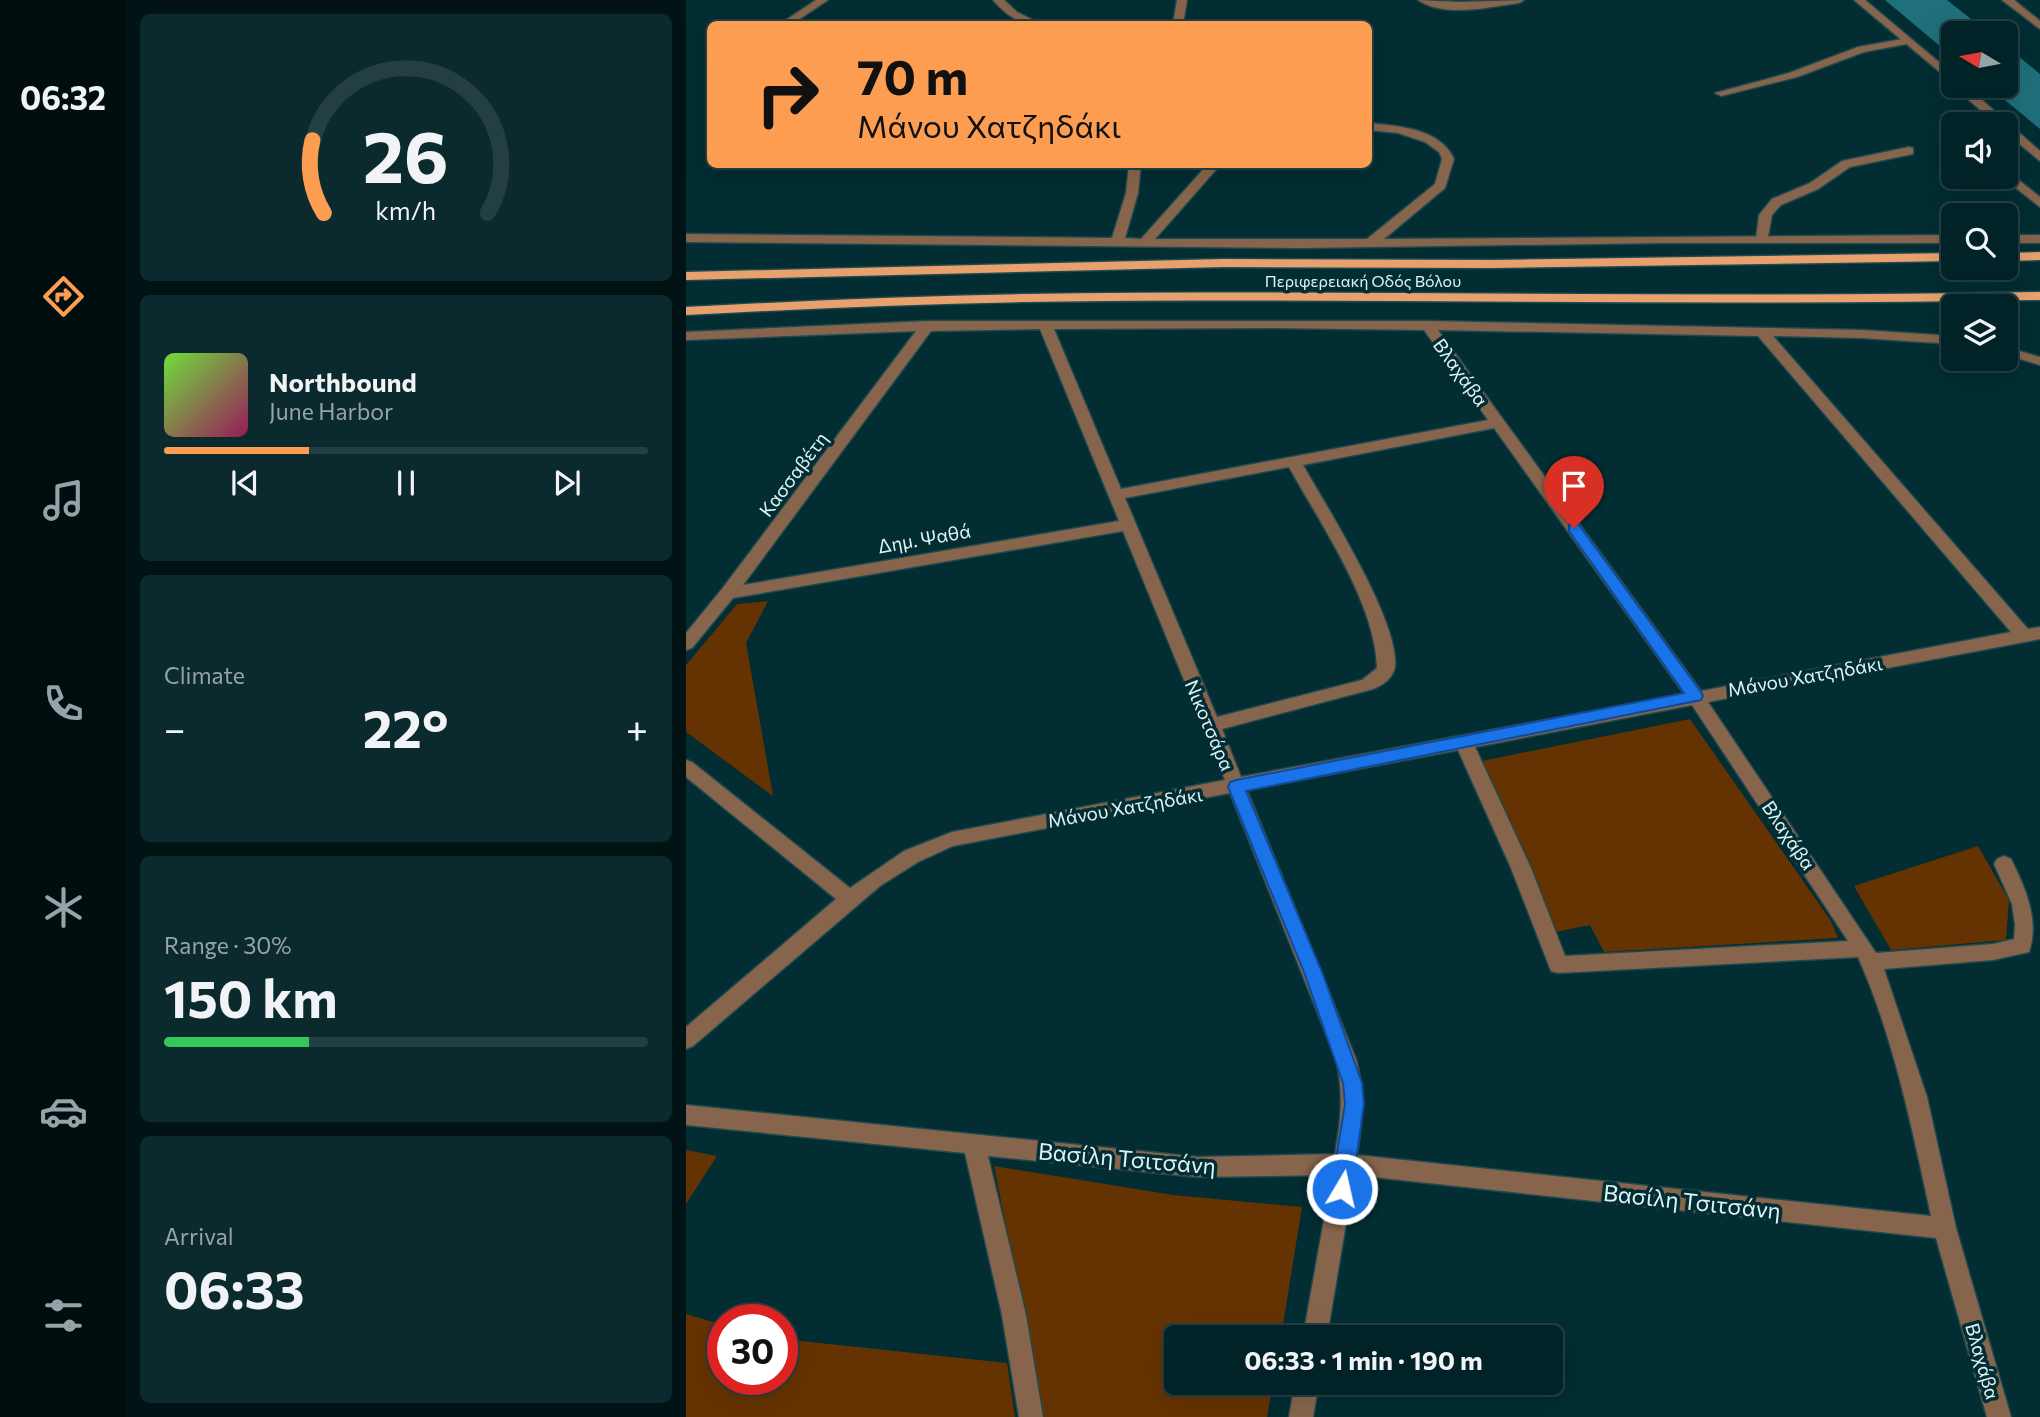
<!DOCTYPE html>
<html lang="en">
<head>
<meta charset="utf-8">
<style>
  :root { --surface:#012226; --page:#0b2a2e; --text:#f1f3f6; --muted:#96a4a7; --line:#233f43; --accent:#fc9d52 }
  body { margin:0; font-family:Commissioner,sans-serif; background:var(--page); color:var(--text); height:100vh; display:flex; flex-direction:column; font-size:26px; white-space:nowrap }
  * { box-sizing:border-box; margin:0 }
  p { font-size:23px; color:var(--muted) }
  .icon { flex:none; width:38px; height:38px; fill:none; stroke:currentColor; stroke-width:2; stroke-linecap:round; stroke-linejoin:round }
  .map { position:relative; flex:1; overflow:hidden }
  .panel { display:flex; flex-direction:column; gap:14px; padding:14px; background:#011315; width:560px }
  .panel>* { flex:none }
  .banner { position:absolute; left:21px; top:21px; width:665px; height:147px; border-radius:10px; box-shadow:0 7px 28px #0002,0 0 0 2px var(--line); background:#fc9d52; color:#111; overflow:hidden }
  .needle { width:46px; rotate:280deg }
  .fabs { position:absolute; left:1255px; top:21px; display:grid; gap:14px }
  .fabs a { display:grid; place-items:center; width:77px; height:77px; border-radius:10px; background:var(--surface); box-shadow:0 7px 28px #0002,0 0 0 2px var(--line); font-size:35px }
  .speed { position:absolute; left:21px; top:1304px; display:flex; gap:14px; font-size:35px; font-weight:700; text-align:center }
  .speed>* { display:grid; place-content:center; width:91px; height:91px; border-radius:50%; background:var(--surface); box-shadow:0 7px 28px #0002,0 0 0 2px var(--line); line-height:1 }
  .speed .limit { border:10px solid #d22; background:#fff; color:#111 }
  .pin { position:absolute; display:grid; place-items:center; width:60px; height:60px; color:#fff; margin:-72px -30px; border-radius:50% 50% 50% 0; rotate:-45deg; box-shadow:0 0 7px #0007 }
  .pin .icon { rotate:45deg }
  .me { position:absolute; width:77px; margin:-38px; rotate:9deg; stroke-linejoin:round; filter:drop-shadow(0 0 5px #0008) }
  .turn { display:flex; align-items:center; gap:24px; height:147px; padding:0 35px; font-size:32px }
  .turn .icon { width:91px; height:91px; stroke-width:2.5 }
  .turn b { display:block; font-size:49px; line-height:60px }
  .big { font-size:52px; font-weight:700; line-height:1.1 }
  .panel .tile { flex:1; display:flex; flex-direction:column; justify-content:center; gap:10px; min-width:0; padding:0 24px; border-radius:10px; background:var(--page) }
  .panel .dial { align-items:center; gap:0 }
  .dial svg { height:182px; overflow:visible; fill:none; stroke:var(--line); stroke-width:7; stroke-linecap:round; text-anchor:middle }
  .dial text { fill:var(--text); stroke:none }
  .song { display:flex; align-items:center; gap:21px }
  .cover { width:84px; height:84px; border-radius:10px; background:linear-gradient(135deg,hsl(100 70% 55%),hsl(330 70% 35%)) }
  .played { height:7px; border-radius:4px; background:linear-gradient(90deg,var(--accent) 30%,var(--line) 30%) }
  .keys { display:flex; justify-content:space-around; direction:ltr }
  .heat { display:flex; justify-content:space-between; align-items:center; font-size:38px; direction:ltr }
  .charge { height:10px; border-radius:5px; background:linear-gradient(90deg,#34c759 30%,var(--line) 0) }
  .trip { position:absolute; left:478px; top:1325px; width:399px; height:70px; border-radius:10px; background:var(--surface); box-shadow:0 7px 28px #0002,0 0 0 2px var(--line); font-weight:700; line-height:70px; text-align:center }
  main { display:flex; flex:1; min-height:0 }
  .menu { display:flex; flex-direction:column; width:126px; justify-content:space-around; align-items:center; background:#000e0f; color:var(--muted) }
  .menu .icon { width:49px; height:49px }
  .menu .on { color:var(--accent) }
  .menu b { font-size:32px; color:var(--text) }
  .map>svg:first-child { display:block }
  .green { fill:#653301 }
  .water { fill:#1f707c }
  .lines { fill:none; stroke-linecap:round; stroke-linejoin:round }
  .service-casing { stroke:#20494e; stroke-width:3 }
  .minor-casing { stroke:#20494e; stroke-width:3 }
  .primary-casing { stroke:#20494e; stroke-width:3 }
  .service { fill:#87654c; fill-rule:evenodd }
  .minor { fill:#87654c; fill-rule:evenodd }
  .primary { fill:#e8a16c; fill-rule:evenodd }
  .route { fill:#1a73e8; stroke:#114b97; stroke-width:2 }
  .labels { text-anchor:middle; dominant-baseline:central; stroke-width:7; stroke-linejoin:round; paint-order:stroke }
  .far-street-label { font-size:16px; fill:#def3f7; stroke:#012d33 }
  .street-label { font-size:19px; fill:#def3f7; stroke:#012d33 }
  .near-street-label { font-size:23px; fill:#def3f7; stroke:#012d33 }
</style>
</head>
<body>
<main>
<nav class="menu">
<b>06:32</b>
<svg class="icon on" aria-label="directions" viewBox="0 0 24 24"><path d="M12 3l9 9-9 9-9-9zM9 14v-3h6M13 9l2 2-2 2"/></svg>
<svg class="icon" aria-label="music" viewBox="0 0 24 24"><path d="M9 18V5l10-2v13"/><circle cx="6" cy="18" r="3"/><circle cx="16" cy="16" r="3"/></svg>
<svg class="icon" aria-label="phone" viewBox="0 0 24 24"><path d="M5 4h4l2 5-3 2q2 4 5 5l2-3 5 2v4C11 20 4 13 5 4z"/></svg>
<svg class="icon" aria-label="climate" viewBox="0 0 24 24"><path d="M12 3v18M4 7l16 10M4 17L20 7"/></svg>
<svg class="icon" aria-label="car" viewBox="0 0 24 24"><path d="M5 17H2v-5l4-1 3-4h7l3 4 3 1v5h-3M9 17h6M6 11h13"/><circle cx="7" cy="17" r="2"/><circle cx="17" cy="17" r="2"/></svg>
<svg class="icon" aria-label="filters" viewBox="0 0 24 24"><path d="M4 7h16M4 17h16"/><circle cx="9" cy="7" r="2"/><circle cx="15" cy="17" r="2"/></svg>
</nav>
<section class="panel">
<div class="tile dial"><svg viewBox="0 0 100 80">
<path d="M14 69A42 42 0 1 1 86 69"/>
<path d="M14 69A42 42 0 0 1 9 37" stroke="#fc9d52"/>
<text x="50" y="56" font-size="32" font-weight="700">26</text>
<text x="50" y="72" font-size="11">km/h</text>
</svg></div>
<div class="tile">
<div class="song"><i class="cover"></i><div><b>Northbound</b><p>June Harbor</p></div></div>
<div class="played"></div>
<div class="keys"><svg class="icon" aria-label="previous" viewBox="0 0 24 24"><path d="M18 5L8 12l10 7zM5 5v14"/></svg><svg class="icon" aria-label="pause" viewBox="0 0 24 24"><path d="M8 5v14M16 5v14"/></svg><svg class="icon" aria-label="next" viewBox="0 0 24 24"><path d="M6 5l10 7-10 7zM19 5v14"/></svg></div>
</div>
<div class="tile"><p>Climate</p>
<div class="heat"><a>−</a><b class="big">22°</b><a>+</a></div>
</div>
<div class="tile"><p>Range · 30%</p><b class="big">150 km</b><div class="charge"></div></div>
<div class="tile"><p>Arrival</p><b class="big">06:33</b></div>
</section>
<div class="map">
<svg width="1354" height="1417" viewBox="0 0 1354 1417">
  <rect width="100%" height="100%" fill="#012d33"/>
  <g class="green">
    <path d="M82,601L60,643L87,796L0,732V665L51,604Z"/>
    <path d="M1004,719L1145,921L1152,938L918,952L904,925L870,932L796,761Z"/>
    <path d="M1292,846L1323,900L1320,940L1205,950L1168,886Z"/>
    <path d="M0,1150L31,1156L0,1204Z"/>
    <path d="M308,1166L487,1195L616,1207L595,1337H490V1382L587,1383L581,1417H358Z"/>
    <path d="M0,1314L37,1325V1379H96V1339L321,1363L329,1417H0Z"/>
  </g>
  <g class="water">
    <path d="M1199,0H1261L1303,33H1267V57Z"/>
    <path d="M1320,46L1354,74V129L1302,86H1320Z"/>
  </g>
  <g class="lines">
    <defs>
      <g id="service">
        <path d="M1222,38L1227,41L1226,43L1178,52L1111,77L1035,96L1029,93L1103,73L1172,47Z"/>
        <path d="M1223,147L1227,148V154L1164,167L1132,189L1095,205L1086,215L1081,242L1076,243L1070,239L1073,215L1086,199L1124,183L1156,161Z"/>
        <path d="M1320,170L1354,197V207L1316,177H1320Z"/>
      </g>
      <g id="minor">
        <path d="M130,0H142L106,24H94Z"/>
        <path d="M307,0H318L331,12L355,24C335,26 320,15 307,0Z"/>
        <path d="M491,0H501L497,24H487Z"/>
        <path d="M732,0L773,2L838,0L833,3C803,7 758,18 732,0Z"/>
        <path d="M1168,0H1179L1267,74V83Z"/>
        <path d="M1316,0H1328L1354,21V29Z"/>
        <path d="M1267,86H1280L1354,151V161L1320,133V124H1310Z"/>
        <path d="M682,123C712,126 754,128 768,159L759,188L698,239L1267,235V243H974L616,248L0,242V234L426,238L440,193L443,164H455L452,193L439,238L455,239L522,164H535L469,239H681L749,184L756,159L753,152L739,142L712,133L682,130Z"/>
        <rect x="1320" y="235" width="34" height="8"/>
        <path d="M242,321H741L1176,330L1267,336V344L1176,338L1087,336L1342,629L1354,627V639L1022,702L1190,953L1307,944L1328,939L1329,925L1326,904L1308,864L1311,859L1318,856L1325,859C1339,887 1354,920 1343,952L1307,960L1198,969L1241,1097L1270,1228L1325,1417H1301L1250,1238L668,1175L641,1337H617L646,1175L512,1177L302,1156L340,1315L357,1417H333L316,1315L279,1153L0,1125V1105L512,1157L649,1154C655,1120 658,1093 650,1059L544,793L267,846L232,862L194,886L7,1046L0,1049V1027L150,899L0,777V760L6,762L164,888L218,851L266,832L539,780L437,531L47,598L6,648L0,650V633L36,589L230,331L0,340V332ZM588,328L738,330L802,420L435,489L368,329ZM354,329L433,521L57,585L245,331ZM752,330L1072,336L1325,632L1015,691ZM808,428L998,694L555,777L536,729L687,689C697,685 707,678 709,667C714,622 640,506 617,465ZM603,467C634,523 690,604 691,668L676,680L531,717L439,498ZM1006,705L1162,941L879,956L845,868L789,747ZM772,750L825,868L865,971L872,973L1172,957C1208,1038 1226,1128 1245,1216L671,1155C676,1121 679,1093 670,1059L561,790Z"/>
        <path d="M1320,347L1354,357V365L1320,355Z"/>
        <path d="M609,1382H633L627,1417H603Z"/>
      </g>
      <g id="primary">
        <path d="M1354,252V260L1320,261V253Z"/>
        <path d="M1267,253V261L807,268L538,267L0,280V272L538,259L807,260Z"/>
        <path d="M1354,292V300C1016,307 678,297 340,302C227,304 113,309 0,315V307C113,301 227,296 340,294C678,289 1016,299 1354,292Z"/>
      </g>
    </defs>
    <use href="#service" class="service-casing"/>
    <use href="#minor" class="minor-casing"/>
    <use href="#primary" class="primary-casing"/>
    <use href="#service" class="service"/>
    <use href="#minor" class="minor"/>
    <use href="#primary" class="primary"/>
  </g>
  <path class="route" d="M888,523L893,525L1015,692L1017,696L1015,700L560,791L636,972L676,1083L678,1104L666,1189L663,1195L656,1198L648,1195L645,1189L659,1104L657,1083L618,972L542,787L544,782L550,780L998,693L883,531V525Z"/>
  <g class="labels">
    <g class="far-street-label">
      <text x="677" y="280">Περιφερειακή Οδός Βόλου</text>
    </g>
    <g class="street-label">
      <text transform="translate(775 372) rotate(54)">Βλαχάβα</text>
      <text transform="translate(107 474) rotate(-53)">Κασσαβέτη</text>
      <text transform="translate(238 538) rotate(-10)">Δημ. Ψαθά</text>
      <text transform="translate(1119 676) rotate(-10)">Μάνου Χατζηδάκι</text>
      <text transform="translate(524 725) rotate(67)">Νικοτσάρα</text>
      <text transform="translate(439 807) rotate(-10)">Μάνου Χατζηδάκι</text>
      <text transform="translate(1103 835) rotate(56)">Βλαχάβα</text>
      <text transform="translate(1297 1361) rotate(74)">Βλαχάβα</text>
    </g>
    <g class="near-street-label">
      <text transform="translate(441 1158) rotate(5)">Βασίλη Τσιτσάνη</text>
      <text transform="translate(1006 1201) rotate(6)">Βασίλη Τσιτσάνη</text>
    </g>
  </g>
</svg>
<div class="fabs">
<a><svg class="needle" viewBox="-14 -14 28 28"><path d="M0-13l5 13h-10z" fill="#e53935"/><path d="M0 13l5-13h-10z" fill="#96a4a7"/></svg></a>
<a><svg class="icon" aria-label="sound" viewBox="0 0 24 24"><path d="M4 9h4l5-4v14l-5-4H4zM17 9q2 3 0 6"/></svg></a>
<a><svg class="icon" aria-label="search" viewBox="0 0 24 24"><circle cx="10" cy="10" r="6"/><path d="M15 15l6 6"/></svg></a>
<a><svg class="icon" aria-label="layers" viewBox="0 0 24 24"><path d="M12 4l9 5-9 5-9-5zM3 14l9 5 9-5"/></svg></a>
</div>
<div class="speed"><div class="limit">30</div></div>
<div class="pin" style="left:888px;top:528px;background:#d93025"><svg class="icon" aria-label="arrive" viewBox="0 0 24 24"><path d="M6 21V4h12l-3 4 3 4H6"/></svg></div>
<svg class="me" style="left:656px;top:1189px" viewBox="-20 -20 40 40"><circle r="17" fill="#1a73e8" stroke="#fff" stroke-width="3"/><path d="M0-11L8 9 0 5-8 9z" fill="#fff"/></svg>
<div class="trip">06:33 · 1 min · 190 m</div>
<div class="banner">
<div class="turn"><svg class="icon" aria-label="right" viewBox="0 0 24 24"><path d="M7 20v-9h11M14 6l5 5-5 5"/></svg><div><b>70 m</b>Μάνου Χατζηδάκι</div></div>
</div>
</div>
</main>
</body>
</html>
